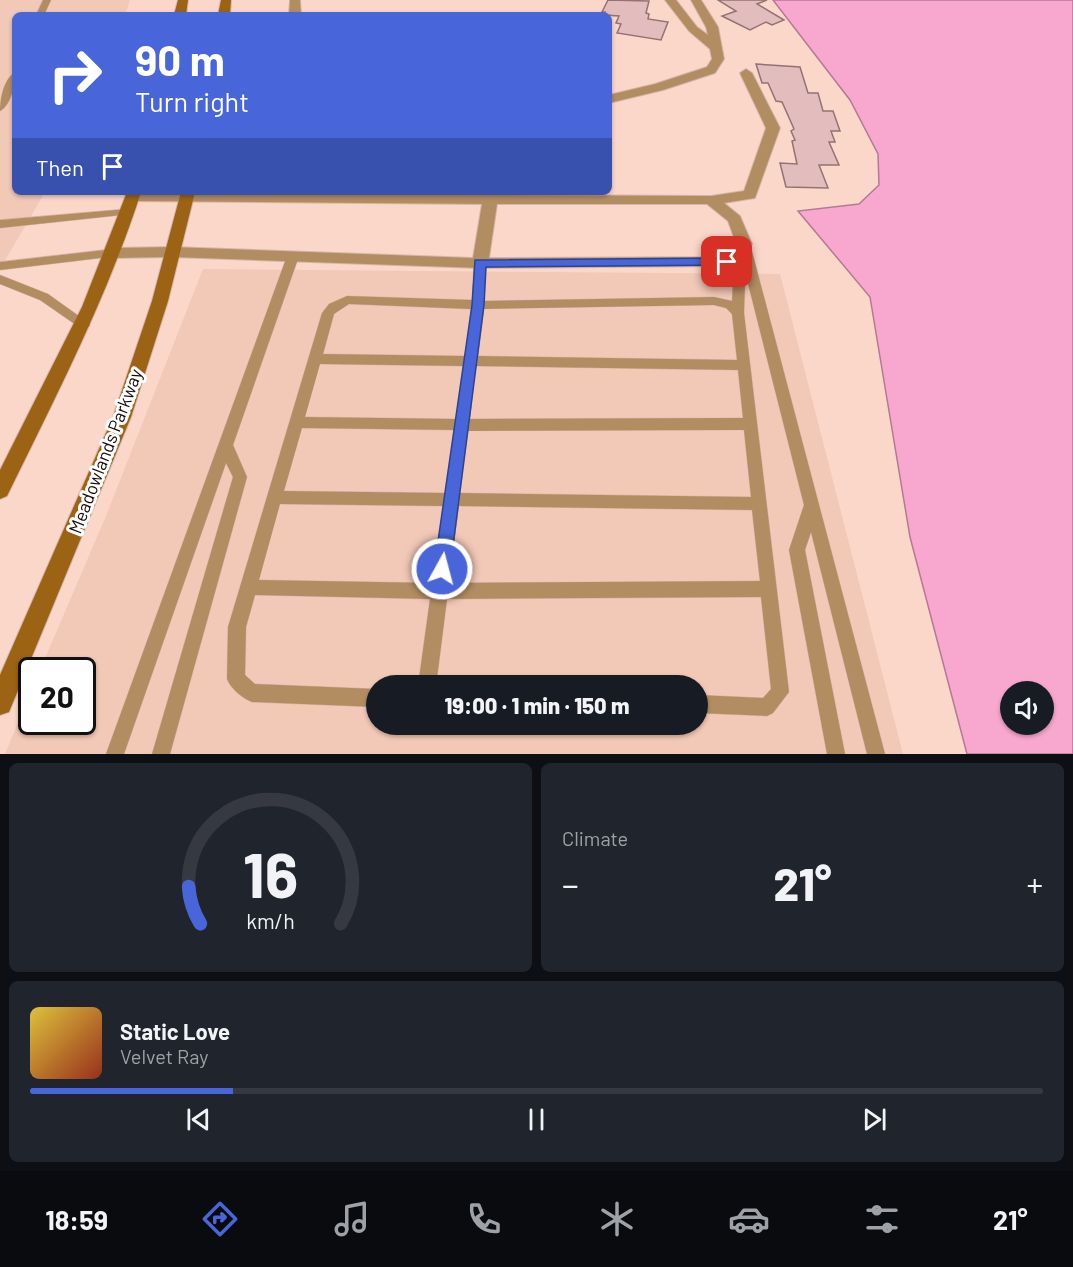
<!DOCTYPE html>
<html lang="en">
<head>
<meta charset="utf-8">
<style>
  :root { --surface:#171b24; --page:#20242c; --text:#f1f3f6; --muted:#9ea1a6; --line:#363941; --accent:#4866da }
  body { margin:0; font-family:Barlow,sans-serif; background:var(--page); color:var(--text); height:100vh; display:flex; flex-direction:column; font-size:22px; white-space:nowrap }
  * { box-sizing:border-box; margin:0 }
  p { font-size:20px; color:var(--muted) }
  .icon { flex:none; width:33px; height:33px; fill:none; stroke:currentColor; stroke-width:2; stroke-linecap:round; stroke-linejoin:round }
  .map { position:relative; height:754px; overflow:hidden }
  .panel { display:flex; flex-direction:column; gap:9px; padding:9px; background:#0d0f14; flex:1 }
  .panel>* { flex:none }
  .top-card { position:absolute; left:12px; top:12px; width:600px; height:183px; border-radius:9px; box-shadow:0 2px 4px #0004; background:#4866da; color:#fff; overflow:hidden }
  .fabs { position:absolute; left:1000px; top:681px; display:grid; gap:12px }
  .fabs a { display:grid; place-items:center; width:54px; height:54px; border-radius:50%; background:var(--surface); box-shadow:0 2px 4px #0004; font-size:30px }
  .speed { position:absolute; left:18px; top:657px; display:flex; gap:12px; font-size:30px; font-weight:700; text-align:center }
  .speed>* { display:grid; place-content:center; width:78px; height:78px; border-radius:50%; background:var(--surface); box-shadow:0 2px 4px #0004; line-height:1 }
  .speed .limit { border:3px solid #111; border-radius:9px; background:#fff; color:#111 }
  .pin { position:absolute; display:grid; place-items:center; width:51px; height:51px; color:#fff; margin:-26px; border-radius:12px; box-shadow:0 3px 9px #0006 }
  .me { position:absolute; width:66px; margin:-33px; rotate:7deg; stroke-linejoin:round; filter:drop-shadow(0 0 4px #0008) }
  .turn { display:flex; align-items:center; gap:21px; height:126px; padding:0 24px; font-size:27px }
  .turn .icon { width:78px; height:78px; stroke-width:2.5 }
  .turn b { display:block; font-size:42px; line-height:51px }
  .then { display:flex; align-items:center; height:57px; padding:0 24px; background:#0003; gap:12px; font-size:22px }
  .big { font-size:45px; font-weight:800; line-height:1.1 }
  .panel .tile { flex:1; display:flex; flex-direction:column; justify-content:center; gap:9px; min-width:0; padding:0 21px; border-radius:9px; background:var(--page) }
  .panel .dial { align-items:center; gap:0 }
  .dial svg { height:156px; overflow:visible; fill:none; stroke:var(--line); stroke-width:7; stroke-linecap:round; text-anchor:middle }
  .dial text { fill:var(--text); stroke:none }
  .song { display:flex; align-items:center; gap:18px }
  .cover { width:72px; height:72px; border-radius:9px; background:linear-gradient(135deg,hsl(50 70% 55%),hsl(10 70% 35%)) }
  .played { height:6px; border-radius:3px; background:linear-gradient(90deg,var(--accent) 20%,var(--line) 20%) }
  .keys { display:flex; justify-content:space-around; direction:ltr }
  .heat { display:flex; justify-content:space-between; align-items:center; font-size:33px; direction:ltr }
  .panel .tiles { flex:1; display:grid; gap:9px; grid-template-columns:1fr 1fr }
  .tile:last-child { grid-column:span 2 }
  .trip { position:absolute; left:366px; top:675px; width:342px; height:60px; border-radius:30px; background:var(--surface); box-shadow:0 2px 4px #0004; font-weight:800; line-height:60px; text-align:center }
  .menu { display:flex; height:96px; justify-content:space-around; align-items:center; background:#090b0e; color:var(--muted) }
  .menu .icon { width:42px; height:42px }
  .menu .active { color:var(--accent) }
  .menu b { font-size:27px; color:var(--text) }
  .map>svg:first-child { display:block }
  .built { fill:#f2c8b7; fill-rule:evenodd }
  .water { fill:#f8a8cf; stroke:#b47993; stroke-width:1.5; fill-rule:evenodd }
  .building { fill:#e3bdbe; stroke:#947273; stroke-width:1.5 }
  .lines { fill:none; stroke-linecap:round; stroke-linejoin:round }
  .lane-casing { stroke:#d6b6ab; stroke-width:1 }
  .street-casing { stroke:#d6b6ab; stroke-width:2 }
  .secondary-casing { stroke:#d6b6ab; stroke-width:2 }
  .lane { fill:#b38d62; fill-rule:evenodd }
  .street { fill:#b38d62; fill-rule:evenodd }
  .secondary { fill:#9b6313; fill-rule:evenodd }
  .route { fill:#4866da; stroke:#2f428e; stroke-width:1.5 }
  .labels { text-anchor:middle; dominant-baseline:central; stroke-width:6; stroke-linejoin:round; paint-order:stroke }
  .street-label { font-size:18px; fill:#160b07; stroke:#fff }
</style>
</head>
<body>
<div class="map">
<svg width="1073" height="754" viewBox="0 0 1073 754">
  <rect width="100%" height="100%" fill="#fbd7ca"/>
  <g class="built">
    <path d="M0,0H130L125,15H15V192H45L0,269Z"/>
    <path d="M203,269L780,274L903,754H5L31,691L32,722H82V670H40L106,516ZM376,686H698V724H376Z"/>
  </g>
  <path class="water" d="M773,0H1073V754H967L910,537L870,297L798,211L859,204L879,185L878,154L850,100ZM1011,692H1044V724H1011Z"/>
  <g class="building">
    <path d="M608,0L649,1L646,13L649,14L648,19L668,22L661,40L617,33L621,24L616,23L619,16L604,15L605,12H602Z"/>
    <path d="M718,0H767L757,4L784,20L772,25L766,22L750,30L722,16L736,11Z"/>
    <path d="M756,64L800,67L808,93H818L823,111H833L840,131H831L835,142H829L839,165H819L828,188L786,187L780,163L797,164L792,141L795,140L791,131L794,129L782,102L776,101L768,83H762Z"/>
  </g>
  <g class="lines">
    <defs>
      <g id="lane">
        <path d="M43,0H51L44,15H36Z"/>
        <path d="M15,72C15,85 11,105 0,111C0,98 4,79 15,72Z"/>
        <path d="M127,209L131,210V214L0,228V220Z"/>
        <path d="M744,240L750,244L885,754H867L811,532L805,550L845,754H827L789,550L804,505L738,244Z"/>
        <path d="M113,249L119,253L117,256L0,270V262Z"/>
        <path d="M293,252L299,256L233,445L247,477L170,754H152L233,477L226,463L124,754H106L287,256Z"/>
        <path d="M727,258L731,259L745,283L744,313L789,692L773,713L767,716L698,713V695L763,698L771,689L761,597L447,599L436,686H418L430,599L255,595L246,627L245,675L255,684L376,689V707L252,702C242,698 231,689 227,679L228,627L322,313L329,304L347,296L472,300L474,263L480,259L486,263L484,301L714,297L732,301L733,283L721,262ZM349,304L471,309L465,356L323,354L334,314ZM714,305L726,308L732,314L737,360L478,356L484,309ZM320,364L463,366L456,419L305,417ZM476,366L738,370L743,418L470,419ZM302,428L454,430L445,493L284,491ZM744,430L751,497L460,493L468,431ZM280,504L443,506L433,583L259,580ZM459,506L752,510L760,581L449,583Z"/>
        <path d="M0,275L48,294L90,324L89,327H79L40,300L0,284Z"/>
      </g>
      <g id="street">
        <path d="M290,0H300L301,15H289Z"/>
        <path d="M665,0H676L697,27L708,35L706,27L691,0H701L718,27L724,59L715,73L663,90L609,103V95L655,84L707,67L712,59L710,49L689,31Z"/>
        <path d="M746,69L752,73L780,128L755,198L724,203L740,216L752,244L733,266L480,268L172,257L113,258L105,253L113,248L172,247L473,258L482,204L127,201L125,198L127,195L132,194L487,195L491,192H503L504,195L711,196L744,191L766,128L740,73ZM497,204H707L728,221L736,243L723,257L489,258Z"/>
      </g>
      <g id="secondary">
        <path d="M178,0H188L186,15H174Z"/>
        <path d="M221,0H231L230,15H218Z"/>
        <path d="M127,192H141C107,298 56,396 7,496L0,499V470L82,307Z"/>
        <path d="M181,192H195L168,301L131,417L9,712L0,715V675L113,417L152,301Z"/>
      </g>
    </defs>
    <use href="#lane" class="lane-casing"/>
    <use href="#street" class="street-casing"/>
    <use href="#secondary" class="secondary-casing"/>
    <use href="#lane" class="lane"/>
    <use href="#street" class="street"/>
    <use href="#secondary" class="secondary"/>
  </g>
  <path class="route" d="M727,258L732,259V265L486,267L484,305L450,569L448,574L442,576L436,574L434,569L472,305L475,260Z"/>
  <g class="labels">
    <g class="street-label">
      <text transform="translate(105 451) rotate(-69)">Meadowlands Parkway</text>
    </g>
  </g>
</svg>
<div class="fabs">
<a><svg class="icon" aria-label="sound" viewBox="0 0 24 24"><path d="M4 9h4l5-4v14l-5-4H4zM17 9q2 3 0 6"/></svg></a>
</div>
<div class="speed"><div class="limit">20</div></div>
<div class="pin" style="left:727px;top:262px;background:#d93025"><svg class="icon" aria-label="arrive" viewBox="0 0 24 24"><path d="M6 21V4h12l-3 4 3 4H6"/></svg></div>
<svg class="me" style="left:442px;top:569px" viewBox="-20 -20 40 40"><circle r="17" fill="#4866da" stroke="#fff" stroke-width="3"/><path d="M0-11L8 9 0 5-8 9z" fill="#fff"/></svg>
<div class="trip">19:00 · 1 min · 150 m</div>
<div class="top-card">
<div class="turn"><svg class="icon" aria-label="right" viewBox="0 0 24 24"><path d="M7 20v-9h11M14 6l5 5-5 5"/></svg><div><b>90 m</b>Turn right</div></div>
<div class="then">Then<svg class="icon" aria-label="arrive" viewBox="0 0 24 24"><path d="M6 21V4h12l-3 4 3 4H6"/></svg></div>
</div>
</div>
<section class="panel">
<div class="tiles">
<div class="tile dial"><svg viewBox="0 0 100 80">
<path d="M14 69A42 42 0 1 1 86 69"/>
<path d="M14 69A42 42 0 0 1 8 50" stroke="#4866da"/>
<text x="50" y="56" font-size="32" font-weight="700">16</text>
<text x="50" y="72" font-size="11">km/h</text>
</svg></div>
<div class="tile"><p>Climate</p>
<div class="heat"><a>−</a><b class="big">21°</b><a>+</a></div>
</div>
<div class="tile">
<div class="song"><i class="cover"></i><div><b>Static Love</b><p>Velvet Ray</p></div></div>
<div class="played"></div>
<div class="keys"><svg class="icon" aria-label="previous" viewBox="0 0 24 24"><path d="M18 5L8 12l10 7zM5 5v14"/></svg><svg class="icon" aria-label="pause" viewBox="0 0 24 24"><path d="M8 5v14M16 5v14"/></svg><svg class="icon" aria-label="next" viewBox="0 0 24 24"><path d="M6 5l10 7-10 7zM19 5v14"/></svg></div>
</div>
</div>
</section>
<nav class="menu">
<b>18:59</b>
<svg class="icon active" aria-label="directions" viewBox="0 0 24 24"><path d="M12 3l9 9-9 9-9-9zM9 14v-3h6M13 9l2 2-2 2"/></svg>
<svg class="icon" aria-label="music" viewBox="0 0 24 24"><path d="M9 18V5l10-2v13"/><circle cx="6" cy="18" r="3"/><circle cx="16" cy="16" r="3"/></svg>
<svg class="icon" aria-label="phone" viewBox="0 0 24 24"><path d="M5 4h4l2 5-3 2q2 4 5 5l2-3 5 2v4C11 20 4 13 5 4z"/></svg>
<svg class="icon" aria-label="climate" viewBox="0 0 24 24"><path d="M12 3v18M4 7l16 10M4 17L20 7"/></svg>
<svg class="icon" aria-label="car" viewBox="0 0 24 24"><path d="M5 17H2v-5l4-1 3-4h7l3 4 3 1v5h-3M9 17h6M6 11h13"/><circle cx="7" cy="17" r="2"/><circle cx="17" cy="17" r="2"/></svg>
<svg class="icon" aria-label="filters" viewBox="0 0 24 24"><path d="M4 7h16M4 17h16"/><circle cx="9" cy="7" r="2"/><circle cx="15" cy="17" r="2"/></svg>
<b>21°</b>
</nav>
</body>
</html>
